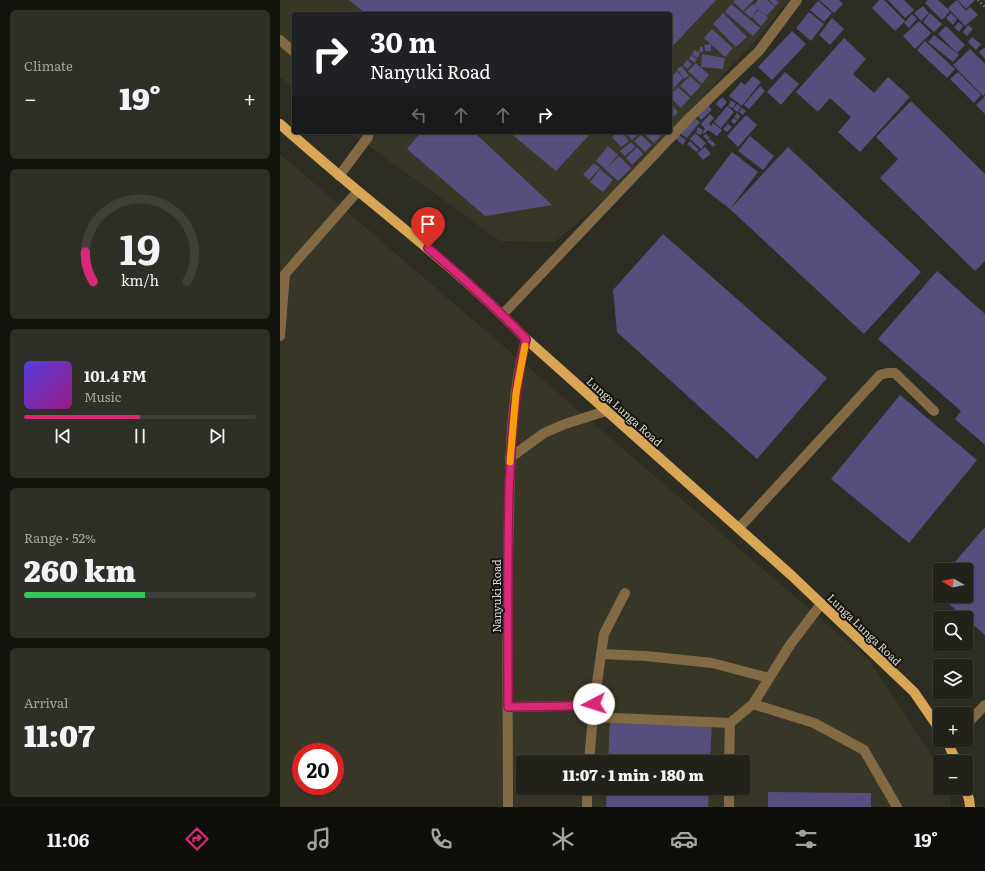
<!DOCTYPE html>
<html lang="en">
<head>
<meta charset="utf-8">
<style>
  :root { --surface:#22221a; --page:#2e2f27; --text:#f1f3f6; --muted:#a2a4a2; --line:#3f3f39; --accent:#db2777 }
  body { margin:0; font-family:Literata,serif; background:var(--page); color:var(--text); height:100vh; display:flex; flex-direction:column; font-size:15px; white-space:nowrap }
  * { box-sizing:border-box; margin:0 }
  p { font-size:13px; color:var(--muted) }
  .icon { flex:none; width:22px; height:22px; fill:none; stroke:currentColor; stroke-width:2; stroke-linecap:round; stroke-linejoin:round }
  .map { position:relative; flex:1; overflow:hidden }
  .drawer { display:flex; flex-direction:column; gap:10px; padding:10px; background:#13130e; width:280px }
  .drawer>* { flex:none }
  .guide { position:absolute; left:12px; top:12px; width:380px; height:122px; border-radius:4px; box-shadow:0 1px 3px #0004,0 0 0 1px var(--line); background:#202124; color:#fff; overflow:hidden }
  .needle { width:26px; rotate:279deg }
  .tools { position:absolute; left:653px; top:563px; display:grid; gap:8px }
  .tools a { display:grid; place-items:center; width:40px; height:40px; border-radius:4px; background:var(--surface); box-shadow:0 1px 3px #0004,0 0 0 1px var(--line); font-size:20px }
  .speed { position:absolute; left:12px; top:743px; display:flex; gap:8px; font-size:20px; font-weight:700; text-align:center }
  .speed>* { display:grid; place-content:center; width:52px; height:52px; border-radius:50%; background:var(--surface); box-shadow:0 1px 3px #0004,0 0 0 1px var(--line); line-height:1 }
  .speed .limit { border:6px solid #d22; background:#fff; color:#111 }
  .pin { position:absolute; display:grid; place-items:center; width:34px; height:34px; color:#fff; margin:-41px -17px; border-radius:50% 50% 50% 0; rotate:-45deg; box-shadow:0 0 4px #0007 }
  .pin .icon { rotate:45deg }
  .me { position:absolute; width:44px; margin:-22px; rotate:265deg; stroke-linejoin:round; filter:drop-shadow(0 0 3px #0008) }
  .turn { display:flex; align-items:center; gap:14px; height:84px; padding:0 12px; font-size:18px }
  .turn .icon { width:52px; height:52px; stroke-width:2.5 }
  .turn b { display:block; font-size:28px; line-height:34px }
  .lanes { display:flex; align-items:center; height:38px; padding:0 12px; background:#0003; justify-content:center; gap:20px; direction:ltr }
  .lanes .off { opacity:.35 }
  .big { font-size:30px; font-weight:800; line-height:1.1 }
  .drawer .card { flex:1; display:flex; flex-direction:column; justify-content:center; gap:6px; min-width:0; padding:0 14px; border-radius:6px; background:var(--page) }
  .drawer .dial { align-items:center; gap:0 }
  .dial svg { height:104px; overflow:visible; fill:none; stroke:var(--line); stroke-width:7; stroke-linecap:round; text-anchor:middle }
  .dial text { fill:var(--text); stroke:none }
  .song { display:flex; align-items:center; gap:12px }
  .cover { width:48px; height:48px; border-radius:6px; background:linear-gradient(135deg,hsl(250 70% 55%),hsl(310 70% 35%)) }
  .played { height:4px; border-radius:2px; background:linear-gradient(90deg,var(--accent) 50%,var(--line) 50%) }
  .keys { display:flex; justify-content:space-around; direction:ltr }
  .heat { display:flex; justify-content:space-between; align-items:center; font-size:22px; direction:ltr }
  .charge { height:6px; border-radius:3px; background:linear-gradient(90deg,#34c759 52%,var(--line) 0) }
  .trip { position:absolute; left:236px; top:755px; width:234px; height:40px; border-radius:4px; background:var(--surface); box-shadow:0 1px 3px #0004,0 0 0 1px var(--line); font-weight:800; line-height:40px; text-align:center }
  .dock { display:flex; height:64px; justify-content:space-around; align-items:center; background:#0e0e0a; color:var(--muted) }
  .dock .icon { width:28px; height:28px }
  .dock .selected { color:var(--accent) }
  .dock b { font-size:18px; color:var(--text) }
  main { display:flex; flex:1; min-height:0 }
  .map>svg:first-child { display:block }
  .built { fill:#383626; fill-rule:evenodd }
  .building { fill:#564e7c }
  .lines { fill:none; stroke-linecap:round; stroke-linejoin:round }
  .path { stroke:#85847c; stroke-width:2.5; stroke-dasharray:1 3; stroke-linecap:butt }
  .minor { stroke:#826a45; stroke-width:10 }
  .major { stroke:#d9a656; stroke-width:10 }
  .route-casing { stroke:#8e194d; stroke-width:10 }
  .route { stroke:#db2777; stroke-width:7 }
  .slow { stroke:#f59e0b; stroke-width:7 }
  .labels { text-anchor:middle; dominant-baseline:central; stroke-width:4; stroke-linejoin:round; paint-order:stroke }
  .street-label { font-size:11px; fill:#dad9d3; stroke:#161511 }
</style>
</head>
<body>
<main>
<section class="drawer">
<div class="card"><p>Climate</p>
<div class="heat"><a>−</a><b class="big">19°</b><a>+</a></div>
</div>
<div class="card dial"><svg viewBox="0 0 100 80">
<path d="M14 69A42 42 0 1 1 86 69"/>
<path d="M14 69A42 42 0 0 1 8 46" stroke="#db2777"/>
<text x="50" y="56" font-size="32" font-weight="700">19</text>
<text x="50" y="72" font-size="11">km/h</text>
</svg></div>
<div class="card">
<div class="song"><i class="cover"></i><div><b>101.4 FM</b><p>Music</p></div></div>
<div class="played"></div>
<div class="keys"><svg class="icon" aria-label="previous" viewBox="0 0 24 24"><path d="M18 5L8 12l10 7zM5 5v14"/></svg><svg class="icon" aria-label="pause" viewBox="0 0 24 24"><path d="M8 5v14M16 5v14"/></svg><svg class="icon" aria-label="next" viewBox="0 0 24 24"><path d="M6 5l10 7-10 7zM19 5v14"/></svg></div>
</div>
<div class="card"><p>Range · 52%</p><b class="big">260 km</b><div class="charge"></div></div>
<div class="card"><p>Arrival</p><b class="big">11:07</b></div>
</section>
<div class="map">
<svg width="705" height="807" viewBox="0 0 705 807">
  <rect width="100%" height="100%" fill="#2e2d23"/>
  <g class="built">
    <path d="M0,0H508L479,37L390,131V14H14V90L0,77Z"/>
    <path d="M70,132H389L333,192L275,242L220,241Z"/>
    <path d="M0,154L590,661L660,768V788H669L671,807H0ZM21,752H55V786H21ZM243,762H463V788H243Z"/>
  </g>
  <g class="building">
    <path d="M69,0H436L390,49V14H86Z"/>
    <path d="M455,0H474L463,11L453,2Z"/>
    <path d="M478,0H487L495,7L486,16L474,5Z"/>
    <path d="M489,0H496L499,3L495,6Z"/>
    <path d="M539,0H559L563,4L554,13Z"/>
    <path d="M599,0H604L625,21L615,31L592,8Z"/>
    <path d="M608,0H624L634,10L625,18Z"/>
    <path d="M648,0H658L670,11L662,20L645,3Z"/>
    <path d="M677,0L686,11L690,7L698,15L685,26L668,8Z"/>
    <path d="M678,0H695L686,9Z"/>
    <path d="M538,1L552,13L544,22L530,10Z"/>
    <path d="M451,4L480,28L473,36L445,12Z"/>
    <path d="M473,4L478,9L471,18L464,12Z"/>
    <path d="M643,6L649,13L641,21L634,13Z"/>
    <path d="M479,10L488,18L481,26L472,17Z"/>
    <path d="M529,12L544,24L531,41L516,28Z"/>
    <path d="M443,13L467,37L456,47L433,24Z"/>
    <path d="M650,13L662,24L654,32L643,22Z"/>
    <path d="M671,13L677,19L673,25L666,18Z"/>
    <path d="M632,14L637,19L629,28L624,23Z"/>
    <path d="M552,18L564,29L550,45L539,35Z"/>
    <path d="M639,21L651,33L635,49L623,36Z"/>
    <path d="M679,22L683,26L679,32L674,27Z"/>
    <path d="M688,25L693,29L687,36L683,32Z"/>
    <path d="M666,26L685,45L677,53L658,34Z"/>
    <path d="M432,29L453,48L445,57L424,38Z"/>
    <path d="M512,31L526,44L492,80L478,67Z"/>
    <path d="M654,35L679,55L673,62L648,42Z"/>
    <path d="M692,37L701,44L696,50L688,42Z"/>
    <path d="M564,38L586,59L573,74L594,93L608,77L630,97L580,152L558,132L571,117L550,98L538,112L516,92Z"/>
    <path d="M645,41L675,69L667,78L637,50Z"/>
    <path d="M431,44V51H425L424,45Z"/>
    <path d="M420,47H423V52H419Z"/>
    <path d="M705,47V59L699,52Z"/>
    <path d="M690,49L705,64V94L703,96L673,65Z"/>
    <path d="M414,50L420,53L418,58L412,55Z"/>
    <path d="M422,54L445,58L443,69L421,67Z"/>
    <path d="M411,55L417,59L415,63L409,59Z"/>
    <path d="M407,60L412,64L407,69L403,65Z"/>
    <path d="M416,63L429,75L422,84L408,71Z"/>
    <path d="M402,66L409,76L404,79L397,69Z"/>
    <path d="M397,71L403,78L395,87L390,82V78Z"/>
    <path d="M505,72L519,84L501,105L487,92Z"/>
    <path d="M678,72L701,95L694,103L670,79Z"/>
    <path d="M410,76L421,86L411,96L400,86Z"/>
    <path d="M473,76L481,82L462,106L449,96L461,82L465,85Z"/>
    <path d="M390,83L395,88L391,92L390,91Z"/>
    <path d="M480,86L485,91L469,109L464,105Z"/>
    <path d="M398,87L410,98L401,108L390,97V95Z"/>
    <path d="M705,96V114L696,105Z"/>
    <path d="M442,97L447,102L441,109L436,104Z"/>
    <path d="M451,101L456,103L453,108L448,106Z"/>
    <path d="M631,101L705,174V261L695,271L600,178L618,159L596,137Z"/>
    <path d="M457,104L461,107L458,112L453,109Z"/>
    <path d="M392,105L398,112L394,117L390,113V107Z"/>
    <path d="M428,105L432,110L421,120L417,115Z"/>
    <path d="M447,106L452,110L451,111L452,110L454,112L441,128L434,122Z"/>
    <path d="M462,108L466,111L463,115L459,112Z"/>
    <path d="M457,113L460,116L458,120L454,117Z"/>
    <path d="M430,114L434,118L429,124L431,126L433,123L442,130L437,136L428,130L424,134L422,133L425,129L421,124Z"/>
    <path d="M466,115L477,125L458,147L447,136Z"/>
    <path d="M413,117L420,122L407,138L401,134Z"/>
    <path d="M453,118L457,120L455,124L451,122Z"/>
    <path d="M448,124L452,127L447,132L443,129Z"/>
    <path d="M418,127L423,130L421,135L416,133Z"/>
    <path d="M141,132H194L272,205L205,216L127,149Z"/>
    <path d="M229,132H312L276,171Z"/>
    <path d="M338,132H342L349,141L341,147L332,137Z"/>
    <path d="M344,132H359L360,133L352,140Z"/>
    <path d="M362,132H384L374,143Z"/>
    <path d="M415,133L426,143L421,149L410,139Z"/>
    <path d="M426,134L430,138L427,140L423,136Z"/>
    <path d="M361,135L372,145L365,152L354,141Z"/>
    <path d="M399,135L406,140L403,145L396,139Z"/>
    <path d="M470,136L494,156L483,170L458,151Z"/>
    <path d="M430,139L436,145L433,147L427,141Z"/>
    <path d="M410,141L419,150L416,152L407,144Z"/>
    <path d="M351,142L355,147L345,156L340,151Z"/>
    <path d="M328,146L338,155L327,168L339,156L351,168L338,181L316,161Z"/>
    <path d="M357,147L363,154L352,165L346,158Z"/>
    <path d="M425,147L431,154L423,160L417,153Z"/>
    <path d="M508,147L641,272L584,334L450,209Z"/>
    <path d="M452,152L478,172L450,209L424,189Z"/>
    <path d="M314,163L320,168L309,180L303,175Z"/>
    <path d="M320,169L333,180L323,192L310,182Z"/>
    <path d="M383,234L547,378L477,459L337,332L333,290Z"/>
    <path d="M657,271L705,314V445L675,419L681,411L598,339Z"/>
    <path d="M620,395L697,460L629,543L551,479Z"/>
    <path d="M705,527V635L652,589L660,579V596H686V570H668Z"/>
    <path d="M330,719L432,723L430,762H328Z"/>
    <path d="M327,788H429L428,807H326Z"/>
    <path d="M488,792L591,793V807H488Z"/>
  </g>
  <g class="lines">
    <path class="path" d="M698,0L705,7"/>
    <g class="minor">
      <path d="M0,40L14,52"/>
      <path d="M59,176L88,137L89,132"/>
      <path d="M223,314L410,117L479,51L517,0"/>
      <path d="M0,336L5,274L78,191"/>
      <path d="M230,458L264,433L285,424L326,411"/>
      <path d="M459,528L600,375L607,373H615L654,411"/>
      <path d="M541,604L510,645L473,704L534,723L584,750L617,807"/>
      <path d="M321,654L366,656L432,663L489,678"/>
      <path d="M228,707L286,706L314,704"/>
      <path d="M312,717L450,723L473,704"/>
      <path d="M686,725L705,705"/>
      <path d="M309,762L314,704L324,634L345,593"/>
      <path d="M449,762L450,723"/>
      <path d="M228,807C228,710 226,613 229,516C230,457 231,397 246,339"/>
      <path d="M307,807V788"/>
      <path d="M449,807V788"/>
    </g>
    <g class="major">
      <path d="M0,124C20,142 40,159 60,176C123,229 189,279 246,339L511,575L634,692L660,730"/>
      <path d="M667,740L676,762"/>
      <path d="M685,788L689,799L690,807"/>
    </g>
  </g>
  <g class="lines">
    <defs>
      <path id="route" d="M148,248C182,277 215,306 246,339C234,390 231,443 229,495C227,566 228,636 228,707L286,706L314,704"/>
    </defs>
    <use href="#route" class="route-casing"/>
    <use href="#route" class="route"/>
    <path class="slow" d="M230,462L236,393L245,346"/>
  </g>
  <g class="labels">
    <g class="street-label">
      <text transform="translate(345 411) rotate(42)">Lunga Lunga Road</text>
      <text transform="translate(216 596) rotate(-90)">Nanyuki Road</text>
      <text transform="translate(585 629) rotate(44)">Lunga Lunga Road</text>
    </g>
  </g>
</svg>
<div class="tools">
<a><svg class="needle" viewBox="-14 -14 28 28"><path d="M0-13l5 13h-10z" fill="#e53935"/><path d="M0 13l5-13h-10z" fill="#a2a4a2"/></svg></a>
<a><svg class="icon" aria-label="search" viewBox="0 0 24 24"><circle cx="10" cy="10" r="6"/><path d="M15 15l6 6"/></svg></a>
<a><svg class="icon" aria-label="layers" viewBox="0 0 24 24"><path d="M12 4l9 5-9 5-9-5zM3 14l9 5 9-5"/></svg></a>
<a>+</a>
<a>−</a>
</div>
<div class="speed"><div class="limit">20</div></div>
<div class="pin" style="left:148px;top:248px;background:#d93025"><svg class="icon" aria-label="arrive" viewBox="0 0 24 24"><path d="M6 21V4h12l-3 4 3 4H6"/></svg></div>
<svg class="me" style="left:314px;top:704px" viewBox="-20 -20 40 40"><circle r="19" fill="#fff"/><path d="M0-13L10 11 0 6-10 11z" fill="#db2777"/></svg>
<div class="trip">11:07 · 1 min · 180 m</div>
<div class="guide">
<div class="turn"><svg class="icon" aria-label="right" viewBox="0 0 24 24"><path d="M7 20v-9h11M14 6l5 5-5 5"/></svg><div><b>30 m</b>Nanyuki Road</div></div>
<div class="lanes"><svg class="icon off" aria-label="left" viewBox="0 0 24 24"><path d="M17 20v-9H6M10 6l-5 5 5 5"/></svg><svg class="icon off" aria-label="ahead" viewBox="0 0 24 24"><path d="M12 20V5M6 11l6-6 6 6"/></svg><svg class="icon off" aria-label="ahead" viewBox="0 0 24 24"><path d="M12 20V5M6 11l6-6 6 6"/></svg><svg class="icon" aria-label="right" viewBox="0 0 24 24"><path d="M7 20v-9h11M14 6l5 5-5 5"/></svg></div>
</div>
</div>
</main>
<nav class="dock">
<b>11:06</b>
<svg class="icon selected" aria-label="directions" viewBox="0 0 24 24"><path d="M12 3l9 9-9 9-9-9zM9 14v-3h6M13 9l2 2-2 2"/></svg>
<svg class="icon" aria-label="music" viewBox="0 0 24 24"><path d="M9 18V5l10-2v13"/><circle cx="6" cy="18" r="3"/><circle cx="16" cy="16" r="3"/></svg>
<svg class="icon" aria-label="phone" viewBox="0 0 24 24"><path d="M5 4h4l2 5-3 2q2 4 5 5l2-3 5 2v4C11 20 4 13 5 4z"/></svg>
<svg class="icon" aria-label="climate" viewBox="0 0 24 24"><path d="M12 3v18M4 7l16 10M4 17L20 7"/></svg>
<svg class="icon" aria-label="car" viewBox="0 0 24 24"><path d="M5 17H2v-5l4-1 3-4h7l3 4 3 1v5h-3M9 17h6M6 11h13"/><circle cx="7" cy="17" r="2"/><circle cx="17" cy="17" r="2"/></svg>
<svg class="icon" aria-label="filters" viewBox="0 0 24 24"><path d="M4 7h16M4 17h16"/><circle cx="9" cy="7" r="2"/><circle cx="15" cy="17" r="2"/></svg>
<b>19°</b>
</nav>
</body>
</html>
